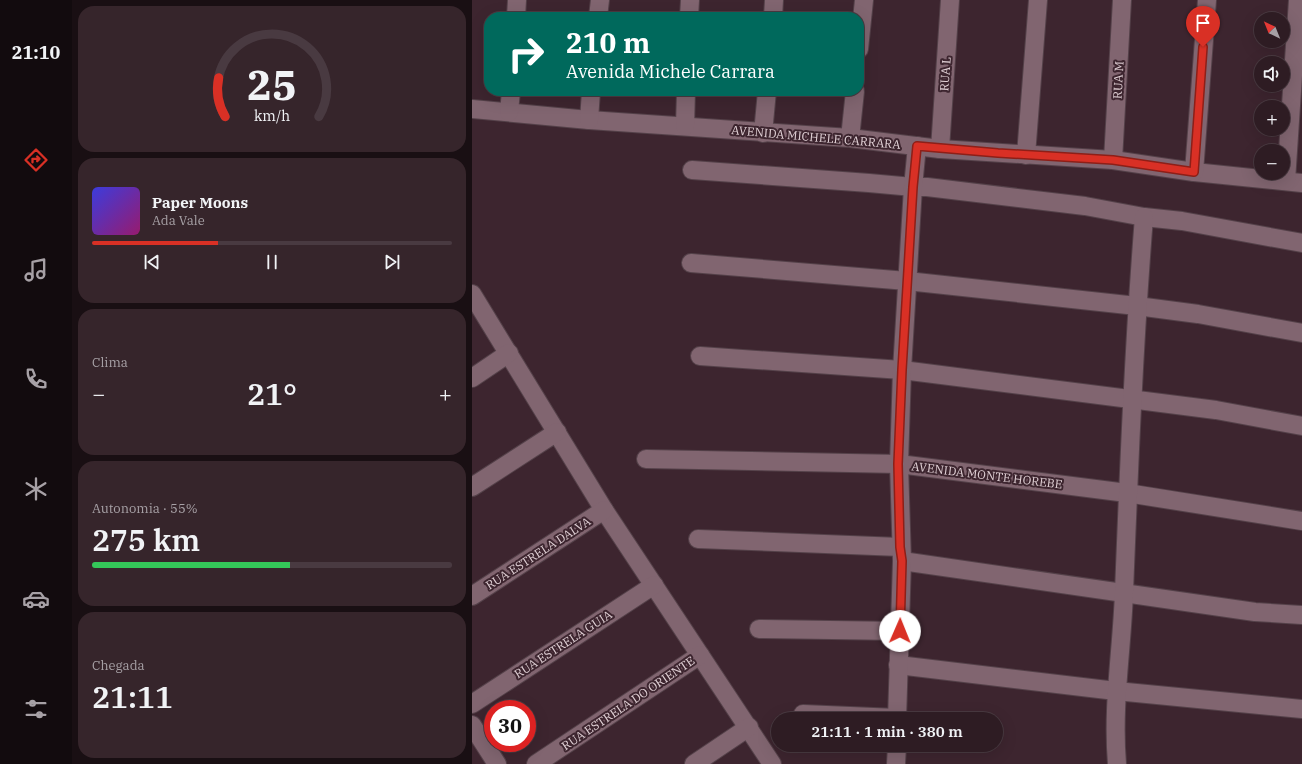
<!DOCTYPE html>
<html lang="pt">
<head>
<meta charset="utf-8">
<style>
  :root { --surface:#2e1c23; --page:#36252b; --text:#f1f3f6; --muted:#a7a1a6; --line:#493a41; --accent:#d93025 }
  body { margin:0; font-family:"IBM Plex Serif",serif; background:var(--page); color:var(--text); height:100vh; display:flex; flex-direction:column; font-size:15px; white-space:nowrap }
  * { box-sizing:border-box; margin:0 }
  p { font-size:13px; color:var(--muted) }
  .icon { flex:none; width:22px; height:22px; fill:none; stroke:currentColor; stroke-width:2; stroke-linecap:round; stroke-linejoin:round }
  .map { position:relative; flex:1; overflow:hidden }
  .details { display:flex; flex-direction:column; gap:6px; padding:6px; background:#190f13; width:400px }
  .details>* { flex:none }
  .top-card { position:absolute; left:12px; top:12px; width:380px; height:84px; border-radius:16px; box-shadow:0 4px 16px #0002,0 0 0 1px var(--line); background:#00695c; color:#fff; overflow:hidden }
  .needle { width:26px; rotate:317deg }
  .controls { position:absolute; left:782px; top:12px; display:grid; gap:8px }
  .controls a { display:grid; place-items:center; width:36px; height:36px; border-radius:50%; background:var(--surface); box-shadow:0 4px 16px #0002,0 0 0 1px var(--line); font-size:20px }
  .speed { position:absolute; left:12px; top:700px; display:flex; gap:8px; font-size:20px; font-weight:700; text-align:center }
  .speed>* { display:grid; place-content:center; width:52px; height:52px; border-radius:50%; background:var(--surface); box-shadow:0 4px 16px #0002,0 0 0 1px var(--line); line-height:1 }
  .speed .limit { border:6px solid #d22; background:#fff; color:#111 }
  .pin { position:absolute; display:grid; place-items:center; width:34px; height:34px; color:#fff; margin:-41px -17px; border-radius:50% 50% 50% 0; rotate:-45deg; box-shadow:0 0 4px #0007 }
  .pin .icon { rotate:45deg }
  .me { position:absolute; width:44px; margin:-22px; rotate:1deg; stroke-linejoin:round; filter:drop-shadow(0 0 3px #0008) }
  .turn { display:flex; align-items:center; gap:14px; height:84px; padding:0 16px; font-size:18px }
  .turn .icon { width:52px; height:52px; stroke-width:2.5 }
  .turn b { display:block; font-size:28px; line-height:34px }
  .big { font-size:30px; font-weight:600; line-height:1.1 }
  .details .card { flex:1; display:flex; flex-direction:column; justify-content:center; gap:6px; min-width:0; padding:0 14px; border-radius:16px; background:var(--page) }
  .details .dial { align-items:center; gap:0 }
  .dial svg { height:104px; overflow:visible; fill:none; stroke:var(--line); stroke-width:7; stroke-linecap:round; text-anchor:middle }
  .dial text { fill:var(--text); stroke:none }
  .song { display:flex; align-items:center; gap:12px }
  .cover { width:48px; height:48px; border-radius:6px; background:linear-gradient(135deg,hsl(240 70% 55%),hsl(320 70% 35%)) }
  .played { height:4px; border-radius:2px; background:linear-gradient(90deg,var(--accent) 35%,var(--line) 35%) }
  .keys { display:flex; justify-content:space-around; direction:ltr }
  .heat { display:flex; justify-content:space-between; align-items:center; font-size:22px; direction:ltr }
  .charge { height:6px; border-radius:3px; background:linear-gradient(90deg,#34c759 55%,var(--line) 0) }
  .trip { position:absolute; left:299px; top:712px; width:232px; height:40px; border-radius:20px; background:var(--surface); box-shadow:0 4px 16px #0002,0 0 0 1px var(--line); font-weight:600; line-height:40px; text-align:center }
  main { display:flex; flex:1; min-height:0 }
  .dock { display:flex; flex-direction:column; width:72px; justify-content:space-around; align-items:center; background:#120b0e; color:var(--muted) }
  .dock .icon { width:28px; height:28px }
  .dock .active { color:var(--accent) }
  .dock b { font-size:18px; color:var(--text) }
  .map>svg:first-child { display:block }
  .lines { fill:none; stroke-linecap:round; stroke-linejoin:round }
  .minor-casing { stroke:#544149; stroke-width:20 }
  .minor { stroke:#816570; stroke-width:18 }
  .route-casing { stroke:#8d1f18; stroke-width:10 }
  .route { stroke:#d93025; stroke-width:7 }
  .labels { text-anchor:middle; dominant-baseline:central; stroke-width:4; stroke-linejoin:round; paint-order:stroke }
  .street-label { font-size:12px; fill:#e1d1d6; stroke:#3d252f }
</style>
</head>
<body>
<main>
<nav class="dock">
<b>21:10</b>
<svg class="icon active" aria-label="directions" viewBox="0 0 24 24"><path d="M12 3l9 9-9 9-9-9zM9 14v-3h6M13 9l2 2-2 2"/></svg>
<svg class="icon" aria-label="music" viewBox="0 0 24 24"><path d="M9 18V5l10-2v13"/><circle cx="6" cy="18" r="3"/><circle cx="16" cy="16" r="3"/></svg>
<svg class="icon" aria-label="phone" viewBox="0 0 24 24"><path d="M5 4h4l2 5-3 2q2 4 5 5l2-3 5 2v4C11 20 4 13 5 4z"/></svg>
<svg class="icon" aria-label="climate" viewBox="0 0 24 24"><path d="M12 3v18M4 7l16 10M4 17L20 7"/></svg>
<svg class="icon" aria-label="car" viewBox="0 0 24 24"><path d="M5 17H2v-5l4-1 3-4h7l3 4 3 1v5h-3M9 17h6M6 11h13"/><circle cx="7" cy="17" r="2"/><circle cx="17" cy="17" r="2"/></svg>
<svg class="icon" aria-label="filters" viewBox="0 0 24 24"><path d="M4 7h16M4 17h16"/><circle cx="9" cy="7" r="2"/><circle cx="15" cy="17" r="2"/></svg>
</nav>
<section class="details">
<div class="card dial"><svg viewBox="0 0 100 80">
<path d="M14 69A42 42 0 1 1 86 69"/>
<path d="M14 69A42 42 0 0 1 9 39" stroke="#d93025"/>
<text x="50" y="56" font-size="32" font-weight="700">25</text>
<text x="50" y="72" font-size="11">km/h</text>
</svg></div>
<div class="card">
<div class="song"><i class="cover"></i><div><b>Paper Moons</b><p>Ada Vale</p></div></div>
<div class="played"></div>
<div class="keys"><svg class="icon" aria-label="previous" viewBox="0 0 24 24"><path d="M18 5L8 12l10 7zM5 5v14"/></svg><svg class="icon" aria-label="pause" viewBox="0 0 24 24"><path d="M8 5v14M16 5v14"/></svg><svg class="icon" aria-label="next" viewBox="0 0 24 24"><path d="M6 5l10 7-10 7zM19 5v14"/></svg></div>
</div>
<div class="card"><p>Clima</p>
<div class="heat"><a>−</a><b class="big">21°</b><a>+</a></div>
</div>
<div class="card"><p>Autonomia · 55%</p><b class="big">275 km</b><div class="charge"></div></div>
<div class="card"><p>Chegada</p><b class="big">21:11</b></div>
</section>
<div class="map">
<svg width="830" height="764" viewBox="0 0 830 764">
  <rect width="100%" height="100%" fill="#3d252f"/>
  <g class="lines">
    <defs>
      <g id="minor">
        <path d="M44,17L45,0"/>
        <path d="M126,17L128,0"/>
        <path d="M217,17L218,0"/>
        <path d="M301,17L302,0"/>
        <path d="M387,49L392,0"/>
        <path d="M0,109L117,120L378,138L468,149L641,160L722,172L830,183"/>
        <path d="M37,112L39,91"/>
        <path d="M117,120L119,91"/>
        <path d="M213,126L214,91"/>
        <path d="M291,133L295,91"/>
        <path d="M378,138L383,91"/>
        <path d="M468,149L478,0"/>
        <path d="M554,155L566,0"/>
        <path d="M641,160L650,0"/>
        <path d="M220,170L397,183L441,187H455L613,206L672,217L710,221L830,243"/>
        <path d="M722,172L735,0"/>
        <path d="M814,181L826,0"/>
        <path d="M219,263L435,281L665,306L726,314L830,333"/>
        <path d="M0,294L132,510L300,764"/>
        <path d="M228,356L430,370L744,410L830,426"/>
        <path d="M0,378L37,353"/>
        <path d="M174,459L427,464L655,493L830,521"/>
        <path d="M0,487L85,432"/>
        <path d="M226,539L428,547"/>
        <path d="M430,561L783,612L830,615"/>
        <path d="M0,596L132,510"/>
        <path d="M287,629L428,631"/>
        <path d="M426,665L644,691L830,709"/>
        <path d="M0,704L182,585"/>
        <path d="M331,714L425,718"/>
        <path d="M425,719L430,561L427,464L430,370L441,187L445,146"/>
        <path d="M0,725L25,764"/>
        <path d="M64,764L228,655"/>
        <path d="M222,764L277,727"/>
        <path d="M424,764L425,745"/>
        <path d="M645,764C640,706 650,650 652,592C657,467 662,342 672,217"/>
      </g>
    </defs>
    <use href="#minor" class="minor-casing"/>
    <use href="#minor" class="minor"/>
  </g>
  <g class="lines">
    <defs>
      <path id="route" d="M428,631L430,561L428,547L426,464L430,370L441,187L445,146L526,153L641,160L722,172L731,47"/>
    </defs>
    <use href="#route" class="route-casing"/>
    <use href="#route" class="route"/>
  </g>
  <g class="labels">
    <g class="street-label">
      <text transform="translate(473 74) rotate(-86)">RUA L</text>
      <text transform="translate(646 80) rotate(-87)">RUA M</text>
      <text transform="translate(344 137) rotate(5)">AVENIDA MICHELE CARRARA</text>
      <text transform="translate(515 475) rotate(7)">AVENIDA MONTE HOREBE</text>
      <text transform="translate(66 553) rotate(-33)">RUA ESTRELA DALVA</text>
      <text transform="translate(91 644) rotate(-33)">RUA ESTRELA GUIA</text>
      <text transform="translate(156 703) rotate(-34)">RUA ESTRELA DO ORIENTE</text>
    </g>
  </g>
</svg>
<div class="controls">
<a><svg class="needle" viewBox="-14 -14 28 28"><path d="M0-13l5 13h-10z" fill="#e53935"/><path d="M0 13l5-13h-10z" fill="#a7a1a6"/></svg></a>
<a><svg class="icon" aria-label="sound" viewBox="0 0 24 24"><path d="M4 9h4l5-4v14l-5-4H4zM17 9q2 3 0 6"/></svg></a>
<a>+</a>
<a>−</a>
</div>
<div class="speed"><div class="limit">30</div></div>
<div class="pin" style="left:731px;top:47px;background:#d93025"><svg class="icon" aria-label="arrive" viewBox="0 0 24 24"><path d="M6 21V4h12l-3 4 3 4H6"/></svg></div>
<svg class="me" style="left:428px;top:631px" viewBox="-20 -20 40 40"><circle r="19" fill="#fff"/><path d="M0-13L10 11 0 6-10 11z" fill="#d93025"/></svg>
<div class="trip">21:11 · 1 min · 380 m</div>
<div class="top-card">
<div class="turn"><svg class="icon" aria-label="right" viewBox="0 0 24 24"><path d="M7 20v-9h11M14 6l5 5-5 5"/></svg><div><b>210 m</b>Avenida Michele Carrara</div></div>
</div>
</div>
</main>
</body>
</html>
